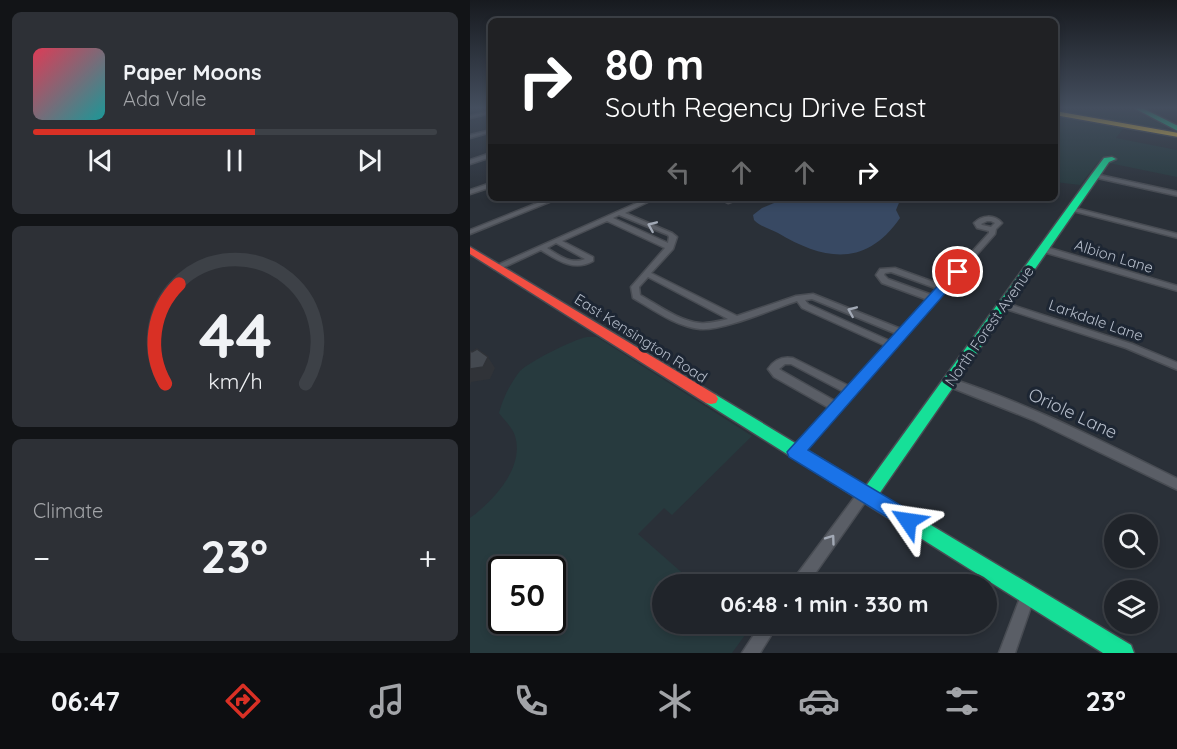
<!DOCTYPE html>
<html lang="en">
<head>
<meta charset="utf-8">
<style>
  :root { --surface:#20242a; --page:#2d3036; --text:#f1f3f6; --muted:#a2a4a8; --line:#3d4147; --accent:#d93025 }
  body { margin:0; font-family:Quicksand,sans-serif; background:var(--page); color:var(--text); height:100vh; display:flex; flex-direction:column; font-size:22px; white-space:nowrap }
  * { box-sizing:border-box; margin:0 }
  p { font-size:20px; color:var(--muted) }
  .icon { flex:none; width:33px; height:33px; fill:none; stroke:currentColor; stroke-width:2; stroke-linecap:round; stroke-linejoin:round }
  .map { position:relative; flex:1; overflow:hidden }
  .side { display:flex; flex-direction:column; gap:12px; padding:12px; background:#121417; width:470px }
  .side>* { flex:none }
  .top-card { position:absolute; left:18px; top:18px; width:570px; height:183px; border-radius:9px; box-shadow:0 3px 9px #0003,0 0 0 2px var(--line); background:#202124; color:#fff; overflow:hidden }
  .buttons { position:absolute; left:634px; top:514px; display:grid; gap:12px }
  .buttons a { display:grid; place-items:center; width:54px; height:54px; border-radius:50%; background:var(--surface); box-shadow:0 3px 9px #0003,0 0 0 2px var(--line); font-size:30px }
  .speed { position:absolute; left:18px; top:556px; display:flex; gap:12px; font-size:30px; font-weight:700; text-align:center }
  .speed>* { display:grid; place-content:center; width:78px; height:78px; border-radius:50%; background:var(--surface); box-shadow:0 3px 9px #0003,0 0 0 2px var(--line); line-height:1 }
  .speed .limit { border:3px solid #111; border-radius:9px; background:#fff; color:#111 }
  .pin { position:absolute; display:grid; place-items:center; width:51px; height:51px; color:#fff; margin:-26px; border:3px solid #fff; border-radius:50%; box-shadow:0 2px 6px #0007 }
  .me { position:absolute; width:66px; margin:-33px; rotate:302deg; stroke-linejoin:round; filter:drop-shadow(0 0 4px #0008) }
  .turn { display:flex; align-items:center; gap:21px; height:126px; padding:0 18px; font-size:27px }
  .turn .icon { width:78px; height:78px; stroke-width:2.5 }
  .turn b { display:block; font-size:42px; line-height:51px }
  .lanes { display:flex; align-items:center; height:57px; padding:0 18px; background:#0003; justify-content:center; gap:30px; direction:ltr }
  .lanes .off { opacity:.35 }
  .big { font-size:45px; font-weight:700; line-height:1.1 }
  .side .card { flex:1; display:flex; flex-direction:column; justify-content:center; gap:9px; min-width:0; padding:0 21px; border-radius:9px; background:var(--page) }
  .side .dial { align-items:center; gap:0 }
  .dial svg { height:156px; overflow:visible; fill:none; stroke:var(--line); stroke-width:7; stroke-linecap:round; text-anchor:middle }
  .dial text { fill:var(--text); stroke:none }
  .song { display:flex; align-items:center; gap:18px }
  .cover { width:72px; height:72px; border-radius:9px; background:linear-gradient(135deg,hsl(350 70% 55%),hsl(180 70% 35%)) }
  .played { height:6px; border-radius:3px; background:linear-gradient(90deg,var(--accent) 55%,var(--line) 55%) }
  .keys { display:flex; justify-content:space-around; direction:ltr }
  .heat { display:flex; justify-content:space-between; align-items:center; font-size:33px; direction:ltr }
  .trip { position:absolute; left:182px; top:574px; width:345px; height:60px; border-radius:30px; background:var(--surface); box-shadow:0 3px 9px #0003,0 0 0 2px var(--line); font-weight:700; line-height:60px; text-align:center }
  .tab-bar { display:flex; height:96px; justify-content:space-around; align-items:center; background:#0d0e11; color:var(--muted) }
  .tab-bar .icon { width:42px; height:42px }
  .tab-bar .active { color:var(--accent) }
  .tab-bar b { font-size:27px; color:var(--text) }
  main { display:flex; flex:1; min-height:0 }
  .map>svg:first-child { display:block }
  .green { fill:#273a3e; fill-rule:evenodd }
  .water { fill:#384963 }
  .lines { fill:none; stroke-linecap:round; stroke-linejoin:round }
  .street-casing { stroke:#484c53; stroke-width:3 }
  .fast-casing { stroke:#484c53; stroke-width:3 }
  .slow-casing { stroke:#484c53; stroke-width:3 }
  .jam-casing { stroke:#484c53; stroke-width:3 }
  .street { fill:#5a5e66; fill-rule:evenodd }
  .fast { fill:#16e098; fill-rule:evenodd }
  .slow { fill:#ffcf43; fill-rule:evenodd }
  .jam { fill:#f24e42; fill-rule:evenodd }
  .shaded-wall { fill:#303338 }
  .building { fill:#444950; stroke:#303338; stroke-width:1.5 }
  .oneway { stroke:#a2a9b5 }
  .route { fill:#1a73e8; stroke:#114b97; stroke-width:1.5 }
  .labels { text-anchor:middle; dominant-baseline:central; stroke-width:6; stroke-linejoin:round; paint-order:stroke }
  .street-label { font-size:15px; fill:#b4bcc9; stroke:#1d2633 }
  .near-street-label { font-size:18px; fill:#b4bcc9; stroke:#1d2633 }
</style>
</head>
<body>
<main>
<section class="side">
<div class="card">
<div class="song"><i class="cover"></i><div><b>Paper Moons</b><p>Ada Vale</p></div></div>
<div class="played"></div>
<div class="keys"><svg class="icon" aria-label="previous" viewBox="0 0 24 24"><path d="M18 5L8 12l10 7zM5 5v14"/></svg><svg class="icon" aria-label="pause" viewBox="0 0 24 24"><path d="M8 5v14M16 5v14"/></svg><svg class="icon" aria-label="next" viewBox="0 0 24 24"><path d="M6 5l10 7-10 7zM19 5v14"/></svg></div>
</div>
<div class="card dial"><svg viewBox="0 0 100 80">
<path d="M14 69A42 42 0 1 1 86 69"/>
<path d="M14 69A42 42 0 0 1 21 18" stroke="#d93025"/>
<text x="50" y="56" font-size="32" font-weight="700">44</text>
<text x="50" y="72" font-size="11">km/h</text>
</svg></div>
<div class="card"><p>Climate</p>
<div class="heat"><a>−</a><b class="big">23°</b><a>+</a></div>
</div>
</section>
<div class="map">
<svg width="708" height="653" viewBox="0 0 708 653">
  <rect width="100%" height="100%" fill="#2a3038"/>
  <g class="green">
    <path d="M585,108H660L696,127L690,129L585,111Z"/>
    <path d="M585,115L654,127L646,138L707,150V177L629,161L610,185L585,182Z"/>
    <path d="M117,337H127L282,436L202,515L194,508L168,534L226,585H192V624H270L278,631L262,653H0V518C22,502 55,468 45,436C43,428 34,420 29,413C33,398 40,384 50,371C59,362 104,339 117,337ZM32,570H82V621H32Z"/>
  </g>
  <path class="water" d="M316,198H431L426,210L430,218C396,267 355,261 308,233C299,228 291,227 284,220L283,215L292,208Z"/>
  <g class="lines">
    <defs>
      <g id="street">
        <path d="M21,111V113L0,118V116Z"/>
        <path d="M21,130V132L0,138V135Z"/>
        <path d="M21,153V157L0,164V160Z"/>
        <path d="M625,174L708,192V196L623,177V175Z"/>
        <path d="M21,183V187L0,194V190Z"/>
        <path d="M80,198H89L0,234V230Z"/>
        <path d="M178,198H186L155,213L202,233L207,237L203,249L181,273L267,316L326,296L343,294L431,329L458,300L412,283L406,275L410,269L425,268L472,285L519,233V231L507,228L504,223C512,215 524,214 532,223L526,229L525,234L330,455L326,457L322,455L320,452L322,449L359,408L304,377L298,369C304,360 312,356 323,358L379,386L416,346L332,308L327,301C303,309 253,331 230,329C205,326 184,310 163,298L161,287L195,248L137,221L92,241L123,257V261C104,272 87,260 71,250L30,269H24L23,267ZM149,215L198,235L199,237L198,243L143,218ZM517,221H521L525,223L521,227L512,225L511,224ZM86,243L115,259C101,265 88,255 77,248ZM421,272L468,289L462,295L418,279L414,275L415,273ZM178,277L258,319C249,321 239,324 230,323C209,321 188,305 170,295L169,287ZM342,299L427,334L420,341L338,304L335,300ZM315,364H321L374,392L365,401L312,371L309,369Z"/>
        <path d="M248,198H272L258,203Z"/>
        <path d="M601,207L708,234V238L599,210L598,209Z"/>
        <path d="M570,247H576L708,286V291L570,251Z"/>
        <path d="M533,302L662,344L708,363V370L656,348L530,307L529,305Z"/>
        <path d="M479,378C558,403 633,442 708,479V490L563,420L475,385L474,382L475,379Z"/>
        <path d="M394,488L398,490L400,494L398,498L337,585H321L323,580L390,490Z"/>
        <path d="M558,588L563,590L565,595L545,653H529L553,590Z"/>
        <path d="M291,624H308L290,653H272Z"/>
      </g>
      <g id="fast">
        <path d="M664,108H672L708,126V131Z"/>
        <path d="M642,157L646,159L639,162L628,178L409,494L661,645L664,653H633L236,403L234,399L236,395L241,394L246,395L396,486L622,174L634,158Z"/>
      </g>
      <path id="slow" d="M585,111L708,133V137L585,115Z"/>
      <path id="jam" d="M0,247L246,395L248,399L246,403L241,404L236,403L0,254Z"/>
    </defs>
    <use href="#street" class="street-casing"/>
    <use href="#fast" class="fast-casing"/>
    <use href="#slow" class="slow-casing"/>
    <use href="#jam" class="jam-casing"/>
    <use href="#street" class="street"/>
    <use href="#fast" class="fast"/>
    <use href="#slow" class="slow"/>
    <use href="#jam" class="jam"/>
  </g>
  <path class="shaded-wall" d="M18,357L25,368L20,379L1,382L0,386V369Z"/>
  <path class="building" d="M7,349L18,357L13,367L0,369V351L2,352Z"/>
  <defs><path id="oneway-chevron" d="M-2-3.5L2.5 0L-2 3.5" fill="none" stroke-width="1.6" stroke-linecap="round" stroke-linejoin="round" transform="scale(1.5)"/></defs>
  <g class="oneway">
    <use href="#oneway-chevron" transform="translate(182 226) rotate(-157)"/>
    <use href="#oneway-chevron" transform="translate(382 311) rotate(-157)"/>
    <use href="#oneway-chevron" transform="translate(361 539) rotate(-54)"/>
  </g>
  <linearGradient id="sky" x2="0" y2="1"><stop stop-color="#171a1f"/><stop offset="0.54" stop-color="#444e5e"/><stop offset="1" stop-color="#444e5e" stop-opacity="0"/></linearGradient>
  <rect width="708" height="200" fill="url(#sky)"/>
  <path class="route" d="M488,268L492,269V274L338,450L445,514L448,521L445,528L438,530L319,457L317,452L483,269Z"/>
  <g class="labels">
    <g class="street-label">
      <text transform="translate(644 256) rotate(17)">Albion Lane</text>
      <text transform="translate(626 320) rotate(19)">Larkdale Lane</text>
      <text transform="translate(519 326) rotate(-55)">North Forest Avenue</text>
      <text transform="translate(171 338) rotate(32)">East Kensington Road</text>
    </g>
    <g class="near-street-label">
      <text transform="translate(603 413) rotate(25)">Oriole Lane</text>
    </g>
  </g>
</svg>
<div class="buttons">
<a><svg class="icon" aria-label="search" viewBox="0 0 24 24"><circle cx="10" cy="10" r="6"/><path d="M15 15l6 6"/></svg></a>
<a><svg class="icon" aria-label="layers" viewBox="0 0 24 24"><path d="M12 4l9 5-9 5-9-5zM3 14l9 5 9-5"/></svg></a>
</div>
<div class="speed"><div class="limit">50</div></div>
<div class="pin" style="left:488px;top:272px;background:#d93025"><svg class="icon" aria-label="arrive" viewBox="0 0 24 24"><path d="M6 21V4h12l-3 4 3 4H6"/></svg></div>
<svg class="me" style="left:438px;top:521px" viewBox="-20 -20 40 40"><path d="M0-17L14 15 0 8-14 15z" fill="#1a73e8" stroke="#fff" stroke-width="4"/></svg>
<div class="trip">06:48 · 1 min · 330 m</div>
<div class="top-card">
<div class="turn"><svg class="icon" aria-label="right" viewBox="0 0 24 24"><path d="M7 20v-9h11M14 6l5 5-5 5"/></svg><div><b>80 m</b>South Regency Drive East</div></div>
<div class="lanes"><svg class="icon off" aria-label="left" viewBox="0 0 24 24"><path d="M17 20v-9H6M10 6l-5 5 5 5"/></svg><svg class="icon off" aria-label="ahead" viewBox="0 0 24 24"><path d="M12 20V5M6 11l6-6 6 6"/></svg><svg class="icon off" aria-label="ahead" viewBox="0 0 24 24"><path d="M12 20V5M6 11l6-6 6 6"/></svg><svg class="icon" aria-label="right" viewBox="0 0 24 24"><path d="M7 20v-9h11M14 6l5 5-5 5"/></svg></div>
</div>
</div>
</main>
<nav class="tab-bar">
<b>06:47</b>
<svg class="icon active" aria-label="directions" viewBox="0 0 24 24"><path d="M12 3l9 9-9 9-9-9zM9 14v-3h6M13 9l2 2-2 2"/></svg>
<svg class="icon" aria-label="music" viewBox="0 0 24 24"><path d="M9 18V5l10-2v13"/><circle cx="6" cy="18" r="3"/><circle cx="16" cy="16" r="3"/></svg>
<svg class="icon" aria-label="phone" viewBox="0 0 24 24"><path d="M5 4h4l2 5-3 2q2 4 5 5l2-3 5 2v4C11 20 4 13 5 4z"/></svg>
<svg class="icon" aria-label="climate" viewBox="0 0 24 24"><path d="M12 3v18M4 7l16 10M4 17L20 7"/></svg>
<svg class="icon" aria-label="car" viewBox="0 0 24 24"><path d="M5 17H2v-5l4-1 3-4h7l3 4 3 1v5h-3M9 17h6M6 11h13"/><circle cx="7" cy="17" r="2"/><circle cx="17" cy="17" r="2"/></svg>
<svg class="icon" aria-label="filters" viewBox="0 0 24 24"><path d="M4 7h16M4 17h16"/><circle cx="9" cy="7" r="2"/><circle cx="15" cy="17" r="2"/></svg>
<b>23°</b>
</nav>
</body>
</html>
